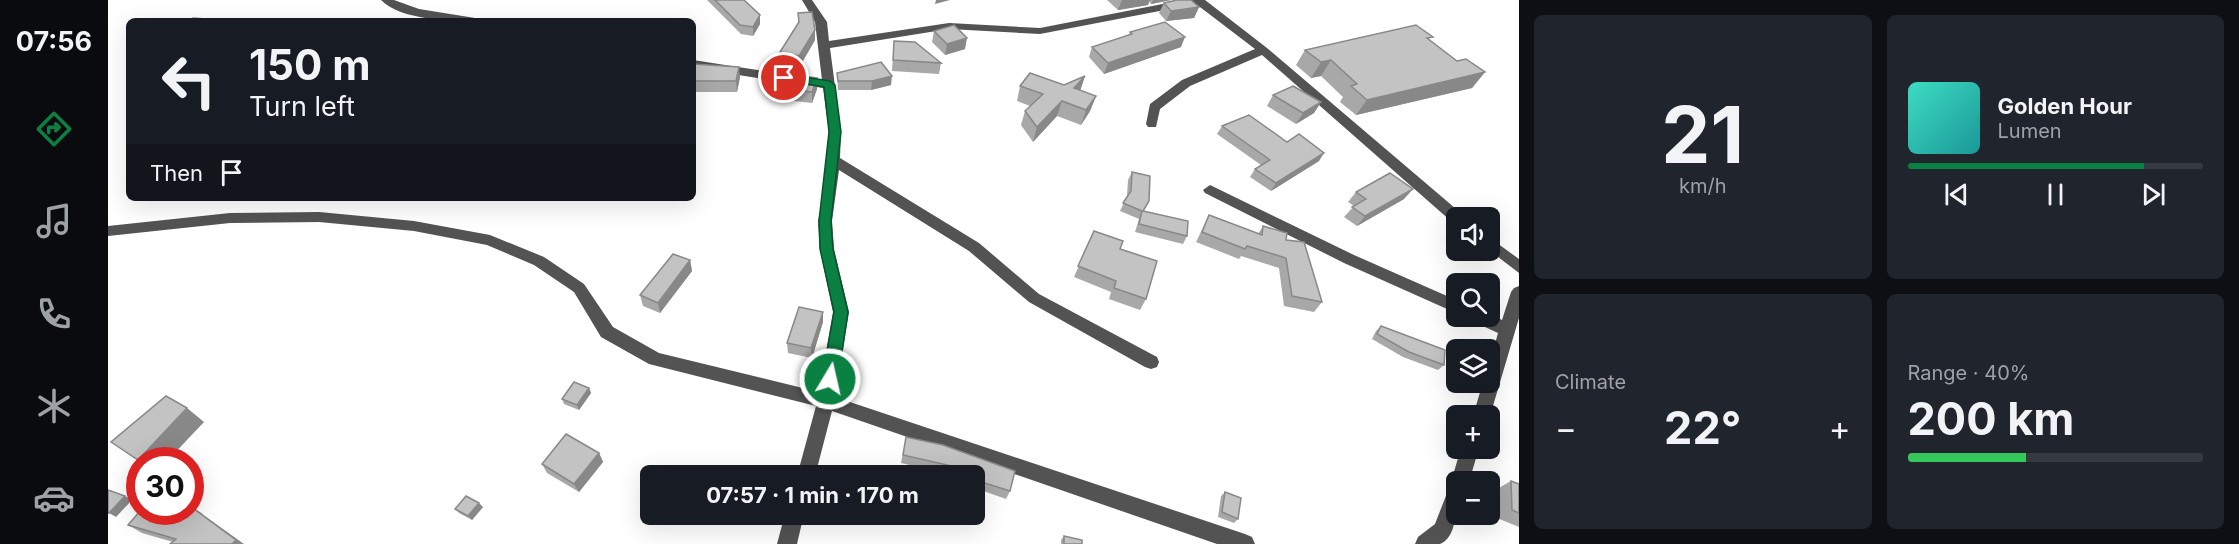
<!DOCTYPE html>
<html lang="en">
<head>
<meta charset="utf-8">
<style>
  :root { --surface:#171b24; --page:#20242c; --text:#f1f3f6; --muted:#9ea1a6; --line:#363941; --accent:#0b8043 }
  body { margin:0; font-family:Inter,sans-serif; background:var(--page); color:var(--text); height:100vh; display:flex; flex-direction:column; font-size:22px; white-space:nowrap }
  * { box-sizing:border-box; margin:0 }
  p { font-size:20px; color:var(--muted) }
  .icon { flex:none; width:33px; height:33px; fill:none; stroke:currentColor; stroke-width:2; stroke-linecap:round; stroke-linejoin:round }
  .map { position:relative; flex:1; overflow:hidden }
  .side { display:flex; flex-direction:column; gap:15px; padding:15px; background:#0d0f14; width:720px }
  .side>* { flex:none }
  .top-card { position:absolute; left:18px; top:18px; width:570px; height:183px; border-radius:9px; box-shadow:0 6px 24px #0002; background:#171b24; color:var(--text); overflow:hidden }
  .buttons { position:absolute; left:1338px; top:207px; display:grid; gap:12px }
  .buttons a { display:grid; place-items:center; width:54px; height:54px; border-radius:9px; background:var(--surface); box-shadow:0 6px 24px #0002; font-size:30px }
  .speed { position:absolute; left:18px; top:447px; display:flex; gap:12px; font-size:30px; font-weight:700; text-align:center }
  .speed>* { display:grid; place-content:center; width:78px; height:78px; border-radius:50%; background:var(--surface); box-shadow:0 6px 24px #0002; line-height:1 }
  .speed .limit { border:9px solid #d22; background:#fff; color:#111 }
  .pin { position:absolute; display:grid; place-items:center; width:51px; height:51px; color:#fff; margin:-26px; border:3px solid #fff; border-radius:50%; box-shadow:0 2px 6px #0007 }
  .me { position:absolute; width:66px; margin:-33px; rotate:9deg; stroke-linejoin:round; filter:drop-shadow(0 0 4px #0008) }
  .turn { display:flex; align-items:center; gap:21px; height:126px; padding:0 24px; font-size:27px }
  .turn .icon { width:78px; height:78px; stroke-width:2.5 }
  .turn b { display:block; font-size:42px; line-height:51px }
  .then { display:flex; align-items:center; height:57px; padding:0 24px; background:#0003; gap:12px; font-size:22px }
  .big { font-size:45px; font-weight:700; line-height:1.1 }
  .side .card { flex:1; display:flex; flex-direction:column; justify-content:center; gap:9px; min-width:0; padding:0 21px; border-radius:9px; background:var(--page) }
  .side .dial { align-items:center; gap:0 }
  .dial b { font-size:78px; line-height:1 }
  .song { display:flex; align-items:center; gap:18px }
  .cover { width:72px; height:72px; border-radius:9px; background:linear-gradient(135deg,hsl(170 70% 55%),hsl(180 70% 35%)) }
  .played { height:6px; border-radius:3px; background:linear-gradient(90deg,var(--accent) 80%,var(--line) 80%) }
  .keys { display:flex; justify-content:space-around; direction:ltr }
  .heat { display:flex; justify-content:space-between; align-items:center; font-size:33px; direction:ltr }
  .charge { height:9px; border-radius:4px; background:linear-gradient(90deg,#34c759 40%,var(--line) 0) }
  .side .tiles { flex:1; display:grid; gap:15px; grid-template-columns:repeat(2,1fr) }
  .trip { position:absolute; left:532px; top:465px; width:345px; height:60px; border-radius:9px; background:var(--surface); box-shadow:0 6px 24px #0002; font-weight:700; line-height:60px; text-align:center }
  main { display:flex; flex:1; min-height:0 }
  .dock { display:flex; flex-direction:column; width:108px; justify-content:space-around; align-items:center; background:#090b0e; color:var(--muted) }
  .dock .icon { width:42px; height:42px }
  .dock .selected { color:var(--accent) }
  .dock b { font-size:27px; color:var(--text) }
  .map>svg:first-child { display:block }
  .lines { fill:none; stroke-linecap:round; stroke-linejoin:round }
  .minor { fill:#535353; fill-rule:evenodd }
  .wall { fill:#a8a8a8 }
  .shaded-wall { fill:#888 }
  .building { fill:#c3c3c3; stroke:#888; stroke-width:1.5 }
  .route { fill:#0b8043; stroke:#07532c; stroke-width:1.5 }
</style>
</head>
<body>
<main>
<nav class="dock">
<b>07:56</b>
<svg class="icon selected" aria-label="directions" viewBox="0 0 24 24"><path d="M12 3l9 9-9 9-9-9zM9 14v-3h6M13 9l2 2-2 2"/></svg>
<svg class="icon" aria-label="music" viewBox="0 0 24 24"><path d="M9 18V5l10-2v13"/><circle cx="6" cy="18" r="3"/><circle cx="16" cy="16" r="3"/></svg>
<svg class="icon" aria-label="phone" viewBox="0 0 24 24"><path d="M5 4h4l2 5-3 2q2 4 5 5l2-3 5 2v4C11 20 4 13 5 4z"/></svg>
<svg class="icon" aria-label="climate" viewBox="0 0 24 24"><path d="M12 3v18M4 7l16 10M4 17L20 7"/></svg>
<svg class="icon" aria-label="car" viewBox="0 0 24 24"><path d="M5 17H2v-5l4-1 3-4h7l3 4 3 1v5h-3M9 17h6M6 11h13"/><circle cx="7" cy="17" r="2"/><circle cx="17" cy="17" r="2"/></svg>
</nav>
<div class="map">
<svg width="1411" height="544" viewBox="0 0 1411 544">
  <rect width="100%" height="100%" fill="#fff"/>
  <g class="lines">
    <g class="minor">
      <path d="M273,0H286L311,9L367,18L373,21C344,21 294,21 273,0Z"/>
      <path d="M694,0H704L719,22L721,41L841,23L932,28L1075,0H1097L1159,48L1354,214L1356,218H1348V223L1344,222L1154,55L1082,86L1052,109L1048,127H1040L1038,124L1042,104L1074,80L1147,49L1088,4L932,34L841,29L722,48L733,132L732,158L871,243L931,294L1049,357L1051,362L1049,367L1043,369L1037,367L921,302L861,251L731,170L724,221L726,249L741,312L727,397L1137,534L1144,537L1147,544H1109L724,411L707,476H689L708,406L541,364L493,337L466,292L426,265L379,245L306,231L211,222L122,223L0,236V226L122,213L211,212L306,221L382,235L436,257L476,284L505,327L551,353L711,392L725,312L712,249L710,221L715,197L721,132L715,88L585,68V60L714,80L707,22Z"/>
      <path d="M1102,185L1246,255L1348,300V313L1236,263L1097,193L1095,190Z"/>
      <path d="M1382,238L1411,259V273L1381,250Z"/>
      <path d="M1411,286V318L1382,416H1365L1375,382H1382V362L1390,333L1364,321L1362,316H1382V314L1394,320L1403,292L1406,288Z"/>
      <path d="M1353,448H1371L1361,482H1348C1348,498 1352,536 1332,544C1326,544 1314,544 1307,544L1310,537L1327,524L1341,488L1345,486L1343,482Z"/>
      <path d="M677,514H696L689,544H669Z"/>
    </g>
  </g>
  <g class="wall">
    <path d="M599,0H636L652,24L645,36L633,34Z"/>
    <path d="M999,0H1063L1043,4L1041,1L1040,5L1010,10Z"/>
    <path d="M1056,3L1091,7L1086,18L1058,21L1051,13Z"/>
    <path d="M690,13L707,40L692,66L672,62V52L690,23Z"/>
    <path d="M826,31L857,49L837,55L824,42Z"/>
    <path d="M1022,32L1073,47L996,74L981,57L984,47L1021,35Z"/>
    <path d="M786,41L833,63L831,74L784,71Z"/>
    <path d="M1322,41L1349,61L1377,72L1364,88L1248,115L1232,102L1235,97L1213,76L1203,78L1188,65L1197,50Z"/>
    <path d="M585,59L586,64L632,77L629,92H585Z"/>
    <path d="M729,73L783,85L763,90H730Z"/>
    <path d="M977,76L972,91L988,96L982,111L973,125L949,116L925,142L913,125L917,111L922,106L909,101L912,86L956,85Z"/>
    <path d="M709,89L704,103L686,101L685,90Z"/>
    <path d="M1165,95L1213,102L1206,113L1188,124L1159,106Z"/>
    <path d="M1114,126L1179,142L1211,161L1163,191L1142,177L1147,169L1153,165L1109,134Z"/>
    <path d="M1024,172L1036,211L1079,236L1075,244L1027,232L1031,219L1012,211L1019,196L1020,180Z"/>
    <path d="M1248,192L1296,199L1249,226L1236,217L1246,206L1240,202Z"/>
    <path d="M1101,215L1150,234L1155,226L1178,240L1214,302L1206,312L1176,306L1171,268L1133,256L1131,259L1088,242Z"/>
    <path d="M986,231L1012,249L1038,299L1032,310L1001,299L1003,292L966,277Z"/>
    <path d="M582,260L584,271L552,313L535,306L532,295Z"/>
    <path d="M715,322L704,358L680,353L679,343Z"/>
    <path d="M1273,326L1336,365L1330,370L1295,357L1264,339L1268,331Z"/>
    <path d="M481,388L483,393L471,410L456,404L454,399Z"/>
    <path d="M798,437L902,491L898,499L867,488V476H845V475L793,463Z"/>
    <path d="M491,453L495,462L471,492L439,473L434,464Z"/>
    <path d="M1403,481L1411,484V527L1389,518V489Z"/>
    <path d="M1117,492L1130,519L1126,523L1110,517L1113,496Z"/>
    <path d="M93,500L87,509L95,514L65,542L34,533L20,525Z"/>
    <path d="M375,507L364,520L351,513L347,509Z"/>
    <path d="M956,536L974,544H953V540Z"/>
  </g>
  <g class="shaded-wall">
    <path d="M828,0H842L827,4Z"/>
    <path d="M1014,0H1042L1040,5L1010,10Z"/>
    <path d="M1045,0H1063L1043,4Z"/>
    <path d="M1091,7L1086,18L1058,21L1063,11Z"/>
    <path d="M652,15V24L645,36V27Z"/>
    <path d="M707,30V40L692,66L691,56Z"/>
    <path d="M1077,37L1073,47L996,74L1000,63Z"/>
    <path d="M859,38L857,49L837,55L839,44Z"/>
    <path d="M1223,60L1213,76L1203,78L1213,62Z"/>
    <path d="M631,67L632,77L629,92L628,81Z"/>
    <path d="M1377,72L1364,88L1248,115L1259,100Z"/>
    <path d="M784,76L783,85L763,90L764,81Z"/>
    <path d="M977,76L972,91L966,88Z"/>
    <path d="M709,78V89L704,103V92Z"/>
    <path d="M988,96L982,111L973,125L978,110Z"/>
    <path d="M954,101L949,116L925,142L929,127Z"/>
    <path d="M1213,102L1206,113L1188,124L1195,113Z"/>
    <path d="M1216,153L1211,161L1163,191L1168,183Z"/>
    <path d="M1305,189L1296,199L1249,226L1257,216Z"/>
    <path d="M582,260L584,271L552,313L550,303Z"/>
    <path d="M715,312V322L704,358L703,348Z"/>
    <path d="M481,388L483,393L471,410L469,405Z"/>
    <path d="M79,408L96,422L60,460H30Z"/>
    <path d="M491,453L495,462L471,492L466,484Z"/>
    <path d="M82,493L93,500L87,509L136,544H124L82,510Z"/>
    <path d="M17,496L24,500L8,517L1,513Z"/>
    <path d="M371,503L375,507L364,520L360,516Z"/>
  </g>
  <g class="building">
    <path d="M607,0H636L652,15L645,27L632,25Z"/>
    <path d="M1069,0H1083L1091,7L1063,11L1056,3Z"/>
    <path d="M704,12L707,30L691,56L672,52L691,22L690,13Z"/>
    <path d="M85,18L124,21H82Z"/>
    <path d="M1057,22L1077,37L1000,63L984,47L1024,34L1022,32Z"/>
    <path d="M846,25L859,38L839,44L826,31Z"/>
    <path d="M1308,25L1325,37L1319,38L1349,61L1358,59L1377,72L1259,100L1243,86L1249,84L1223,60L1213,62L1197,50Z"/>
    <path d="M786,41L807,42L833,63L785,60Z"/>
    <path d="M773,62L784,76L764,81H730L729,73Z"/>
    <path d="M585,64L631,67L628,81H585Z"/>
    <path d="M922,73L956,85L977,76L966,88L988,96L978,110L954,101L929,127L917,111L935,94L912,86Z"/>
    <path d="M691,76L709,78L704,92L685,90Z"/>
    <path d="M1185,86L1213,102L1195,113L1165,95Z"/>
    <path d="M1141,115L1179,142L1191,134L1216,153L1168,183L1147,169L1162,160L1114,126Z"/>
    <path d="M1024,172L1042,176L1041,201L1035,211L1080,221L1079,236L1031,224L1034,211L1015,203L1023,191Z"/>
    <path d="M1282,173L1305,189L1257,216L1244,207L1258,199L1248,192Z"/>
    <path d="M1101,215L1154,235L1155,226L1179,233L1178,240L1196,242L1214,302L1184,296L1178,258L1139,246L1137,249L1094,232Z"/>
    <path d="M986,231L1015,241L1012,249L1049,261L1038,299L1006,288L1008,281L970,266Z"/>
    <path d="M565,254L582,260L550,303L532,295Z"/>
    <path d="M691,307L715,312L703,348L679,343Z"/>
    <path d="M1273,326L1337,350L1336,365L1301,352L1269,334Z"/>
    <path d="M466,382L481,388L469,405L454,399Z"/>
    <path d="M58,396L79,408L30,460L3,442Z"/>
    <path d="M458,434L491,453L466,484L434,464Z"/>
    <path d="M798,437L835,445L907,471L902,491L867,480V476H854L846,473L848,467L795,455Z"/>
    <path d="M1403,481L1411,484V513L1404,510Z"/>
    <path d="M0,490L17,496L1,513H0Z"/>
    <path d="M1117,492L1133,498L1130,519L1114,512Z"/>
    <path d="M358,496L371,503L360,516L347,509Z"/>
    <path d="M82,506L128,540L124,544H62L68,539L20,525L32,511L82,512Z"/>
    <path d="M956,536L974,540V544H956Z"/>
  </g>
  <path class="route" d="M676,74L722,81L727,85L733,132L723,221L725,249L740,312L730,379L722,385L714,379L726,312L712,249L711,221L721,132L716,87L672,80L671,78Z"/>
</svg>
<div class="buttons">
<a><svg class="icon" aria-label="sound" viewBox="0 0 24 24"><path d="M4 9h4l5-4v14l-5-4H4zM17 9q2 3 0 6"/></svg></a>
<a><svg class="icon" aria-label="search" viewBox="0 0 24 24"><circle cx="10" cy="10" r="6"/><path d="M15 15l6 6"/></svg></a>
<a><svg class="icon" aria-label="layers" viewBox="0 0 24 24"><path d="M12 4l9 5-9 5-9-5zM3 14l9 5 9-5"/></svg></a>
<a>+</a>
<a>−</a>
</div>
<div class="speed"><div class="limit">30</div></div>
<div class="pin" style="left:676px;top:78px;background:#d93025"><svg class="icon" aria-label="arrive" viewBox="0 0 24 24"><path d="M6 21V4h12l-3 4 3 4H6"/></svg></div>
<svg class="me" style="left:722px;top:379px" viewBox="-20 -20 40 40"><circle r="17" fill="#0b8043" stroke="#fff" stroke-width="3"/><path d="M0-11L8 9 0 5-8 9z" fill="#fff"/></svg>
<div class="trip">07:57 · 1 min · 170 m</div>
<div class="top-card">
<div class="turn"><svg class="icon" aria-label="left" viewBox="0 0 24 24"><path d="M17 20v-9H6M10 6l-5 5 5 5"/></svg><div><b>150 m</b>Turn left</div></div>
<div class="then">Then<svg class="icon" aria-label="arrive" viewBox="0 0 24 24"><path d="M6 21V4h12l-3 4 3 4H6"/></svg></div>
</div>
</div>
<section class="side">
<div class="tiles">
<div class="card dial"><b>21</b><p>km/h</p></div>
<div class="card">
<div class="song"><i class="cover"></i><div><b>Golden Hour</b><p>Lumen</p></div></div>
<div class="played"></div>
<div class="keys"><svg class="icon" aria-label="previous" viewBox="0 0 24 24"><path d="M18 5L8 12l10 7zM5 5v14"/></svg><svg class="icon" aria-label="pause" viewBox="0 0 24 24"><path d="M8 5v14M16 5v14"/></svg><svg class="icon" aria-label="next" viewBox="0 0 24 24"><path d="M6 5l10 7-10 7zM19 5v14"/></svg></div>
</div>
<div class="card"><p>Climate</p>
<div class="heat"><a>−</a><b class="big">22°</b><a>+</a></div>
</div>
<div class="card"><p>Range · 40%</p><b class="big">200 km</b><div class="charge"></div></div>
</div>
</section>
</main>
</body>
</html>
